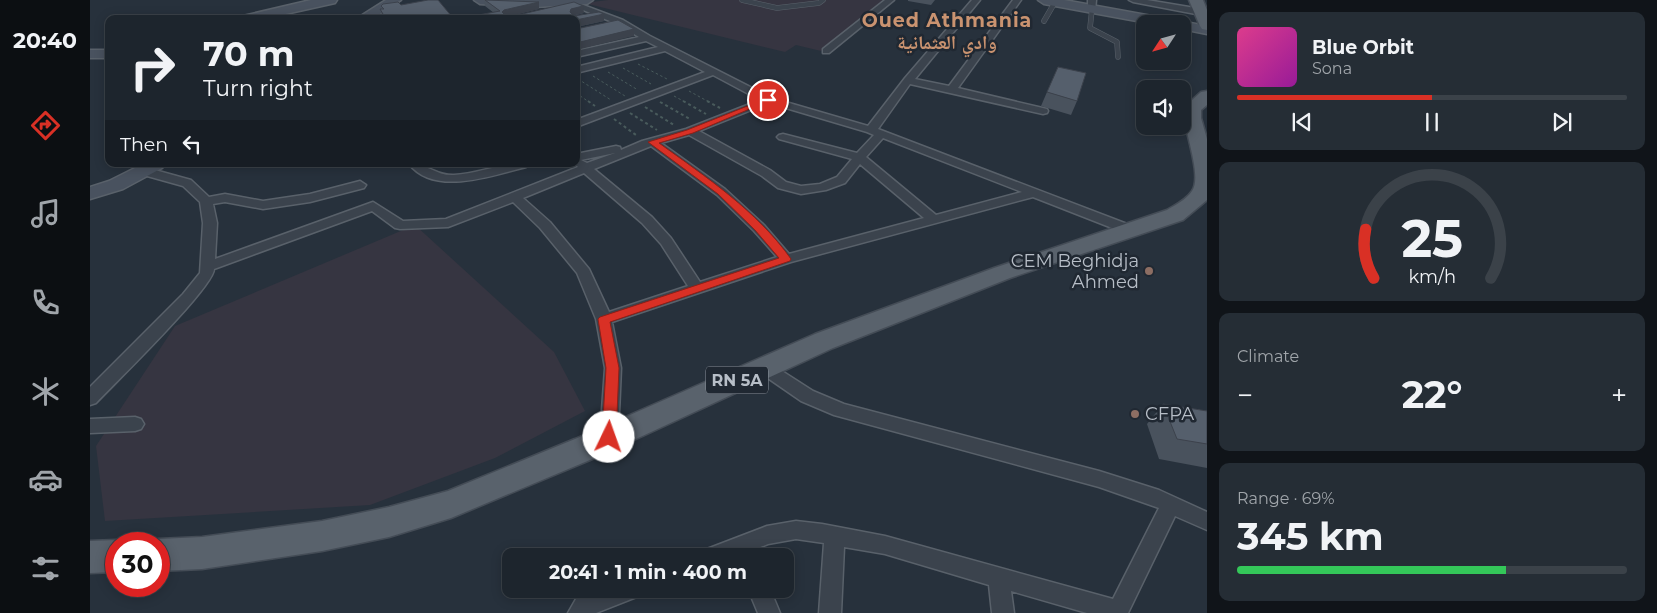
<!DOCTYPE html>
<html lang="en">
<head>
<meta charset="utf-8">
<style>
  :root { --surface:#1d252d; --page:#252d35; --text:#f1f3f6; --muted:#a0a5aa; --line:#3b4249; --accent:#d93025 }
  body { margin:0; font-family:Montserrat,"Noto Naskh Arabic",sans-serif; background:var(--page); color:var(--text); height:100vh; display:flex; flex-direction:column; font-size:19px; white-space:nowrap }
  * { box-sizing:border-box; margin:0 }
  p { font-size:16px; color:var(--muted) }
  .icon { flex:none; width:28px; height:28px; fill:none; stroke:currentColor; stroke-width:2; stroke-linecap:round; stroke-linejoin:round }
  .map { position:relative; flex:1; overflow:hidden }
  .side { display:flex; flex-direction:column; gap:12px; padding:12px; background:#101419; width:450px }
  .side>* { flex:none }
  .banner { position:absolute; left:15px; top:15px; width:475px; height:152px; border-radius:10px; box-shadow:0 2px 12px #0003,0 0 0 1px var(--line); background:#1d252d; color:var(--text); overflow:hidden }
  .needle { width:32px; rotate:234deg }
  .fabs { position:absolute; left:1046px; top:15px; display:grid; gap:10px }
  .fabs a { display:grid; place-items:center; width:55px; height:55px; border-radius:10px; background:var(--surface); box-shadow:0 2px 12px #0003,0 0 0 1px var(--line); font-size:25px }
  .speed { position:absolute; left:15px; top:532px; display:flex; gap:10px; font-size:25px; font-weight:700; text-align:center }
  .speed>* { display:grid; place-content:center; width:65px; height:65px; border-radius:50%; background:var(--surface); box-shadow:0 2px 12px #0003,0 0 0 1px var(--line); line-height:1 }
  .speed .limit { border:8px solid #d22; background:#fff; color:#111 }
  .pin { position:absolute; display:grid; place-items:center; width:42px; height:42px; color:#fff; margin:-21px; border:2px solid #fff; border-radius:50%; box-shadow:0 1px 5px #0007 }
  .me { position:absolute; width:55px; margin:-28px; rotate:3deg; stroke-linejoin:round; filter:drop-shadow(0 0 4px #0008) }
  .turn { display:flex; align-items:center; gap:18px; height:105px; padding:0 15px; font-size:22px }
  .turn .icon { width:65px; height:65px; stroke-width:2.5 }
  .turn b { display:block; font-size:35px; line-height:42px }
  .then { display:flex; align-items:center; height:48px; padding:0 15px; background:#0003; gap:10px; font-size:19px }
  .big { font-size:38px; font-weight:700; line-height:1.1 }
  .side .tile { flex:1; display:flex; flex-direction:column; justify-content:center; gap:8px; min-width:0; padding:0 18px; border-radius:10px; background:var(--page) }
  .side .dial { align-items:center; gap:0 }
  .dial svg { height:130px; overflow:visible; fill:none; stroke:var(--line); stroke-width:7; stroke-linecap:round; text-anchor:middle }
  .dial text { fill:var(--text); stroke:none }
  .song { display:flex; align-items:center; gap:15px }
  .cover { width:60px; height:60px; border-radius:8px; background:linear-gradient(135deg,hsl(330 70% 55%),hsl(300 70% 35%)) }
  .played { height:5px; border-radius:2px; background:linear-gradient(90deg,var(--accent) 50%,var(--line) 50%) }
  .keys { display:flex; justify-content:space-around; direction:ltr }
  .heat { display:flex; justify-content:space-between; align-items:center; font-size:28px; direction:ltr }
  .charge { height:8px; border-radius:4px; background:linear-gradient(90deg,#34c759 69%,var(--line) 0) }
  .trip { position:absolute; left:412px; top:548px; width:292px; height:50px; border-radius:10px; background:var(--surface); box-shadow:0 2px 12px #0003,0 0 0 1px var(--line); font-weight:700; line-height:50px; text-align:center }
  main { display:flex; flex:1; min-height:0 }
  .menu { display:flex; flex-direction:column; width:90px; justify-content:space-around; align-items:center; background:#0c0f12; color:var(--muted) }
  .menu .icon { width:35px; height:35px }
  .menu .active { color:var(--accent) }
  .menu b { font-size:22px; color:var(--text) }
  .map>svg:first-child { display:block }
  .medical { fill:#363541 }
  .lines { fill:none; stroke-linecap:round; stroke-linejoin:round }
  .lane-casing { stroke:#59616a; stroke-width:5.5 }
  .street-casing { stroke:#59616a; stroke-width:3 }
  .secondary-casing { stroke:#59616a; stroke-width:3 }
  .primary-casing { stroke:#444c56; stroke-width:3 }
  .path-far1 { stroke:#495b5c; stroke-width:1; stroke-dasharray:2.5 2.5; stroke-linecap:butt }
  .path { stroke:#495b5c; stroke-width:2; stroke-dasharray:3 3; stroke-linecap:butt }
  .lane { stroke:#3b434d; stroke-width:4.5 }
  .street { fill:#3b434d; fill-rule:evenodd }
  .secondary { fill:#49525f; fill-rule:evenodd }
  .primary { fill:#59626c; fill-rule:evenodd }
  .wall { fill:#49525d }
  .shaded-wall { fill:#3c424c }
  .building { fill:#555f6c; stroke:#3c424c }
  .route { fill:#d93025; stroke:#8d1f18 }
  .education-dot { fill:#8d6e63; stroke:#202832; stroke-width:2 }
  .labels { text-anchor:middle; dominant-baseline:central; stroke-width:5; stroke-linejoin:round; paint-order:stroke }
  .shield { fill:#202832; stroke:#8a919a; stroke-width:1 }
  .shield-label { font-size:16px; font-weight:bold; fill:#b7bec7 }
  .poi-label { font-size:18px; fill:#b7bec7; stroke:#202832; text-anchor:end }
  .far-district-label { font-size:19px; font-weight:bold; letter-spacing:1px; fill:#ca9370; stroke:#202832 }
</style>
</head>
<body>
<main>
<nav class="menu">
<b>20:40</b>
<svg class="icon active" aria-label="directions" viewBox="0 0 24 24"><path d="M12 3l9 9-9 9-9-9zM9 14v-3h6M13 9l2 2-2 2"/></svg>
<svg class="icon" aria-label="music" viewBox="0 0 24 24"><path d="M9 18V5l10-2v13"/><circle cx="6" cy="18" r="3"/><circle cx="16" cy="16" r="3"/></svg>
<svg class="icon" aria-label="phone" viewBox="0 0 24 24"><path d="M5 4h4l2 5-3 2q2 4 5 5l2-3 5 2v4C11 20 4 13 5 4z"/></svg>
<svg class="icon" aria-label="climate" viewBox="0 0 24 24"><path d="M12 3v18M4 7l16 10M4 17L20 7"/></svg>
<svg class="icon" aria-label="car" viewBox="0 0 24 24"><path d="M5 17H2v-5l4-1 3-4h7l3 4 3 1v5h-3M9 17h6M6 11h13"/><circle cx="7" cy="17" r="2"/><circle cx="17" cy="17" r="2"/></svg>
<svg class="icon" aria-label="filters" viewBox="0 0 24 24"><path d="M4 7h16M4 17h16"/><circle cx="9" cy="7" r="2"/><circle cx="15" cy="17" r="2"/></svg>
</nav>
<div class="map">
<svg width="1117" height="613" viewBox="0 0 1117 613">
  <rect width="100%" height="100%" fill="#27313c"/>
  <g class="medical">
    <path d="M518,0H793L731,51L706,45L695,52L494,3Z"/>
    <path d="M325,225L464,352L495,411L405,458L280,505L15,521L6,446L85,326Z"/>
  </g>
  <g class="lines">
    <defs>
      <g id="lane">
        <path d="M652,0L687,8L729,3L733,0"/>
        <path d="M1002,9L1000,28L1027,42L1028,57"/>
        <path d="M954,21L965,2"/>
      </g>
      <g id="street">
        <path d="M469,0H480L533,20L560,36L682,98L778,126L815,78L882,0H890L825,79L859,86L923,0H931L868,88L957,109L958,111L957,113L953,114L820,84L788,129L1045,227L1047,230L1045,233H1035L943,197L701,262L522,322L531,368L528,437L525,442L519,444L513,442L510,437L515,368L506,319L487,273L450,228L423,202L358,227L310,229L305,228L282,211L124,269C124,287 24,384 6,403L0,405V387L93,294L110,273L113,223L110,202L93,186L50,174L48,171L50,168L54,167L101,180L119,197L135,194L173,201L220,194L270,181L276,185L274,188L220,202L173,209L135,202L123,204L127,223L125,259L283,202L313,221L356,219L488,167L485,164L487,161L491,160L497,163L525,153L486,161V154L526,146L530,147L531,150L552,141L596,129L670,100L623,75L486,127V120L615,72L575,51L486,73V67L568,47L556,41L486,57V51L549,37L527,24ZM679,103L777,132L784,135L767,153L693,134L689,135L687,137L689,139L762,159L747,177L730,184L711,186L696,182L680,170L609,131ZM599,135L672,176L688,188L711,194L736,190L755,183L770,164L834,218L699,254L674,225L635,189L571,143ZM793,138L932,192L846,215L776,157ZM561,146L627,195L664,231L687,257L610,282L581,238L562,217L504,169ZM494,173L552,223L571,244L598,286L519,312L499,269L460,222L433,198Z"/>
        <path d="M795,0H804L739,53H733V49Z"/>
        <path d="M998,0H1006L1005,11L998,9Z"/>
        <path d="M1039,0H1057L1111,9L1115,12L1111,15L1043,2Z"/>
        <path d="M319,164C337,163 346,176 364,175C389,174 412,162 438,164L436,167C403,175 345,197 319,164Z"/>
        <path d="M675,362L681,364L723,391L754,404L1009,471L1069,490L1117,512V530L1085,516L1038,613H997L921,591L924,613H902L899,585L795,554L754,547L751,613H729L734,543L706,539L678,544L648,556H614L617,549L677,526L706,521L732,524L795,536L1023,599L1069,508L1009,487L744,415L711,401L669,372L667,368L669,364Z"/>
        <path d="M45,417L51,419L54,424L51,429L45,431L0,433V419Z"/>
        <path d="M514,589H552L549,596L506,613H478L486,599Z"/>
        <path d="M658,589H680L690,613H668Z"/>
      </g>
      <g id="secondary">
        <path d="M221,0H247L245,3L173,19H152L153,16Z"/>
        <path d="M296,0H311L282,19H266Z"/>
        <path d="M384,0H503L497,4L445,7L390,4Z"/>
        <path d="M948,0H974L1117,26V34L1092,29V24H1063L954,4Z"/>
        <rect x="0" y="50" width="19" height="8"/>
        <path d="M53,164H75L72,168L33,189L0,199V187L19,181Z"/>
      </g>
      <g id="primary">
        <path d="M1099,0H1113L1117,10V30L1112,29L1110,26Z"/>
        <path d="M1117,91V105L1111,110V118L1117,139V200L1093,220L920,278L743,348L507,457L361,518L299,537L232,551L112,569L69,571V544H57L69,539L112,537L232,521L299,507L358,491L485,439L725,334L904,268L1077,210C1085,205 1096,200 1102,191C1113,176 1093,128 1093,108L1111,92Z"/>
        <path d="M26,540L36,544H26V572L0,573V541Z"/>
      </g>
    </defs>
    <use href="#lane" class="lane-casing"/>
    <use href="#street" class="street-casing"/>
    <use href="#secondary" class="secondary-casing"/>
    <use href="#primary" class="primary-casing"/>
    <g class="path-far1">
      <path d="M548,64L577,79"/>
      <path d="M533,68L561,84"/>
      <path d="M518,72L548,90"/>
      <path d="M503,76L535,96"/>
      <path d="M488,79L521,100"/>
      <path d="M599,91L619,102"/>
      <path d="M486,93L499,102"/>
      <path d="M584,96L595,102"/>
    </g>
    <g class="path">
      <path d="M498,101L505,106"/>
      <path d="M593,101L616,114"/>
      <path d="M617,101L630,108"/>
      <path d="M570,102L600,119"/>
      <path d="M555,107L584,125"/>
      <path d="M540,113L567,130"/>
      <path d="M524,119L546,135"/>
    </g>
    <use href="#lane" class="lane"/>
    <use href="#street" class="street"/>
    <use href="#secondary" class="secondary"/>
    <use href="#primary" class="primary"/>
  </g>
  <g class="wall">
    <path d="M394,0L449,2V9L428,14L494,13L483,16H484L514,14V21L486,27V19H383V16L404,13L395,6Z"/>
    <path d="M818,0H845L841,5L818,1Z"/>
    <path d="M957,92L987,101L981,115L951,106Z"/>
    <path d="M1073,404L1117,411V468L1069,459L1057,424Z"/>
  </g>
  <g class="shaded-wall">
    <path d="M449,2V9L415,17L412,12L414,10Z"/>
    <path d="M493,6L494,13L481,16L480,12L481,9Z"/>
    <path d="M514,14V21L486,27V20Z"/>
    <path d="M544,29V36L486,50V43Z"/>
  </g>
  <g class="building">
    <path d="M338,0H348L363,18L369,17L370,19H268L293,14L290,9H294L291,6L293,4L308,2L311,5Z"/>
    <path d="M395,0L449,2L414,10L412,12L414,14H432L484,2L493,6L481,9L480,12L484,16L509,12L514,14L486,20V19H385L383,16L410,11Z"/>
    <path d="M528,20L544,29L486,43V29Z"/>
    <path d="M968,67L996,73L987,101L957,92Z"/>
    <path d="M1073,404L1117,411V444L1087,439Z"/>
  </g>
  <path class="route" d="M675,99L681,100L603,133L569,143C616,177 667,211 701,259L700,261L520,322L529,368L526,437L524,441L519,443L514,441L512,437L516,368L508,319L510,317L689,258L665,230L628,194L558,142L597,130Z"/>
  <g class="education-dot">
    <circle cx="1059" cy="271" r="5"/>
    <circle cx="1045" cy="414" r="5"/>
  </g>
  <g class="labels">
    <rect class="shield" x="616" y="366.5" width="62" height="27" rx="4"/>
    <g class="shield-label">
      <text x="647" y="380">RN 5A</text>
    </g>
    <g class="poi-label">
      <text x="1049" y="261">CEM Beghidja<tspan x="1049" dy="21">Ahmed</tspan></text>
      <text x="1055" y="414" text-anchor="start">CFPA</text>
    </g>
    <g class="far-district-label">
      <text x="857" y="20">Oued Athmania<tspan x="857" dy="22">وادي العثمانية</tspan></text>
    </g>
  </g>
</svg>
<div class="fabs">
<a><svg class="needle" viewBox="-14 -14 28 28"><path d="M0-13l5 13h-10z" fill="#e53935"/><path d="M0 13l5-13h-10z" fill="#a0a5aa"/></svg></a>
<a><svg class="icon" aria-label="sound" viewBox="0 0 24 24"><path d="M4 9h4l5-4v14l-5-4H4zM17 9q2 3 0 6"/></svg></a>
</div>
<div class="speed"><div class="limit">30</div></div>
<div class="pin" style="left:678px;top:100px;background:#d93025"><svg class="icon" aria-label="arrive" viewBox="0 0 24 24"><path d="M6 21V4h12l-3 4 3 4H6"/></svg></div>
<svg class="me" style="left:519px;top:437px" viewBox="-20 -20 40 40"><circle r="19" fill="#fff"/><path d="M0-13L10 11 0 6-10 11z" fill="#d93025"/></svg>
<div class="trip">20:41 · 1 min · 400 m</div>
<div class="banner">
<div class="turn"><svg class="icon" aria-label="right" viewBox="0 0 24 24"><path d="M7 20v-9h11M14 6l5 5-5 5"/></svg><div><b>70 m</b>Turn right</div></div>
<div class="then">Then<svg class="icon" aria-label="left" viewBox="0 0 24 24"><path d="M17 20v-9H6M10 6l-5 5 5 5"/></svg></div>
</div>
</div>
<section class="side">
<div class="tile">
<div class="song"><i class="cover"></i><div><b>Blue Orbit</b><p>Sona</p></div></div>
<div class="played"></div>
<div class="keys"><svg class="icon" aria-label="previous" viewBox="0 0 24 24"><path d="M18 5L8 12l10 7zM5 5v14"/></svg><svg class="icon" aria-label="pause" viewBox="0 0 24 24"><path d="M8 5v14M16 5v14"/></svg><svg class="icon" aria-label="next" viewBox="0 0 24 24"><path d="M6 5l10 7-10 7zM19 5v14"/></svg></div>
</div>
<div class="tile dial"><svg viewBox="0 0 100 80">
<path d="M14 69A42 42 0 1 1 86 69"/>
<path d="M14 69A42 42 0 0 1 9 39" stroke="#d93025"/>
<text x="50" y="56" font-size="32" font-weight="700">25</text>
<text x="50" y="72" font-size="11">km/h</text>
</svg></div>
<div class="tile"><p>Climate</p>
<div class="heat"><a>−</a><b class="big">22°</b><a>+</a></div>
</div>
<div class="tile"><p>Range · 69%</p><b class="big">345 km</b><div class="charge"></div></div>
</section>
</main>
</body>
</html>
